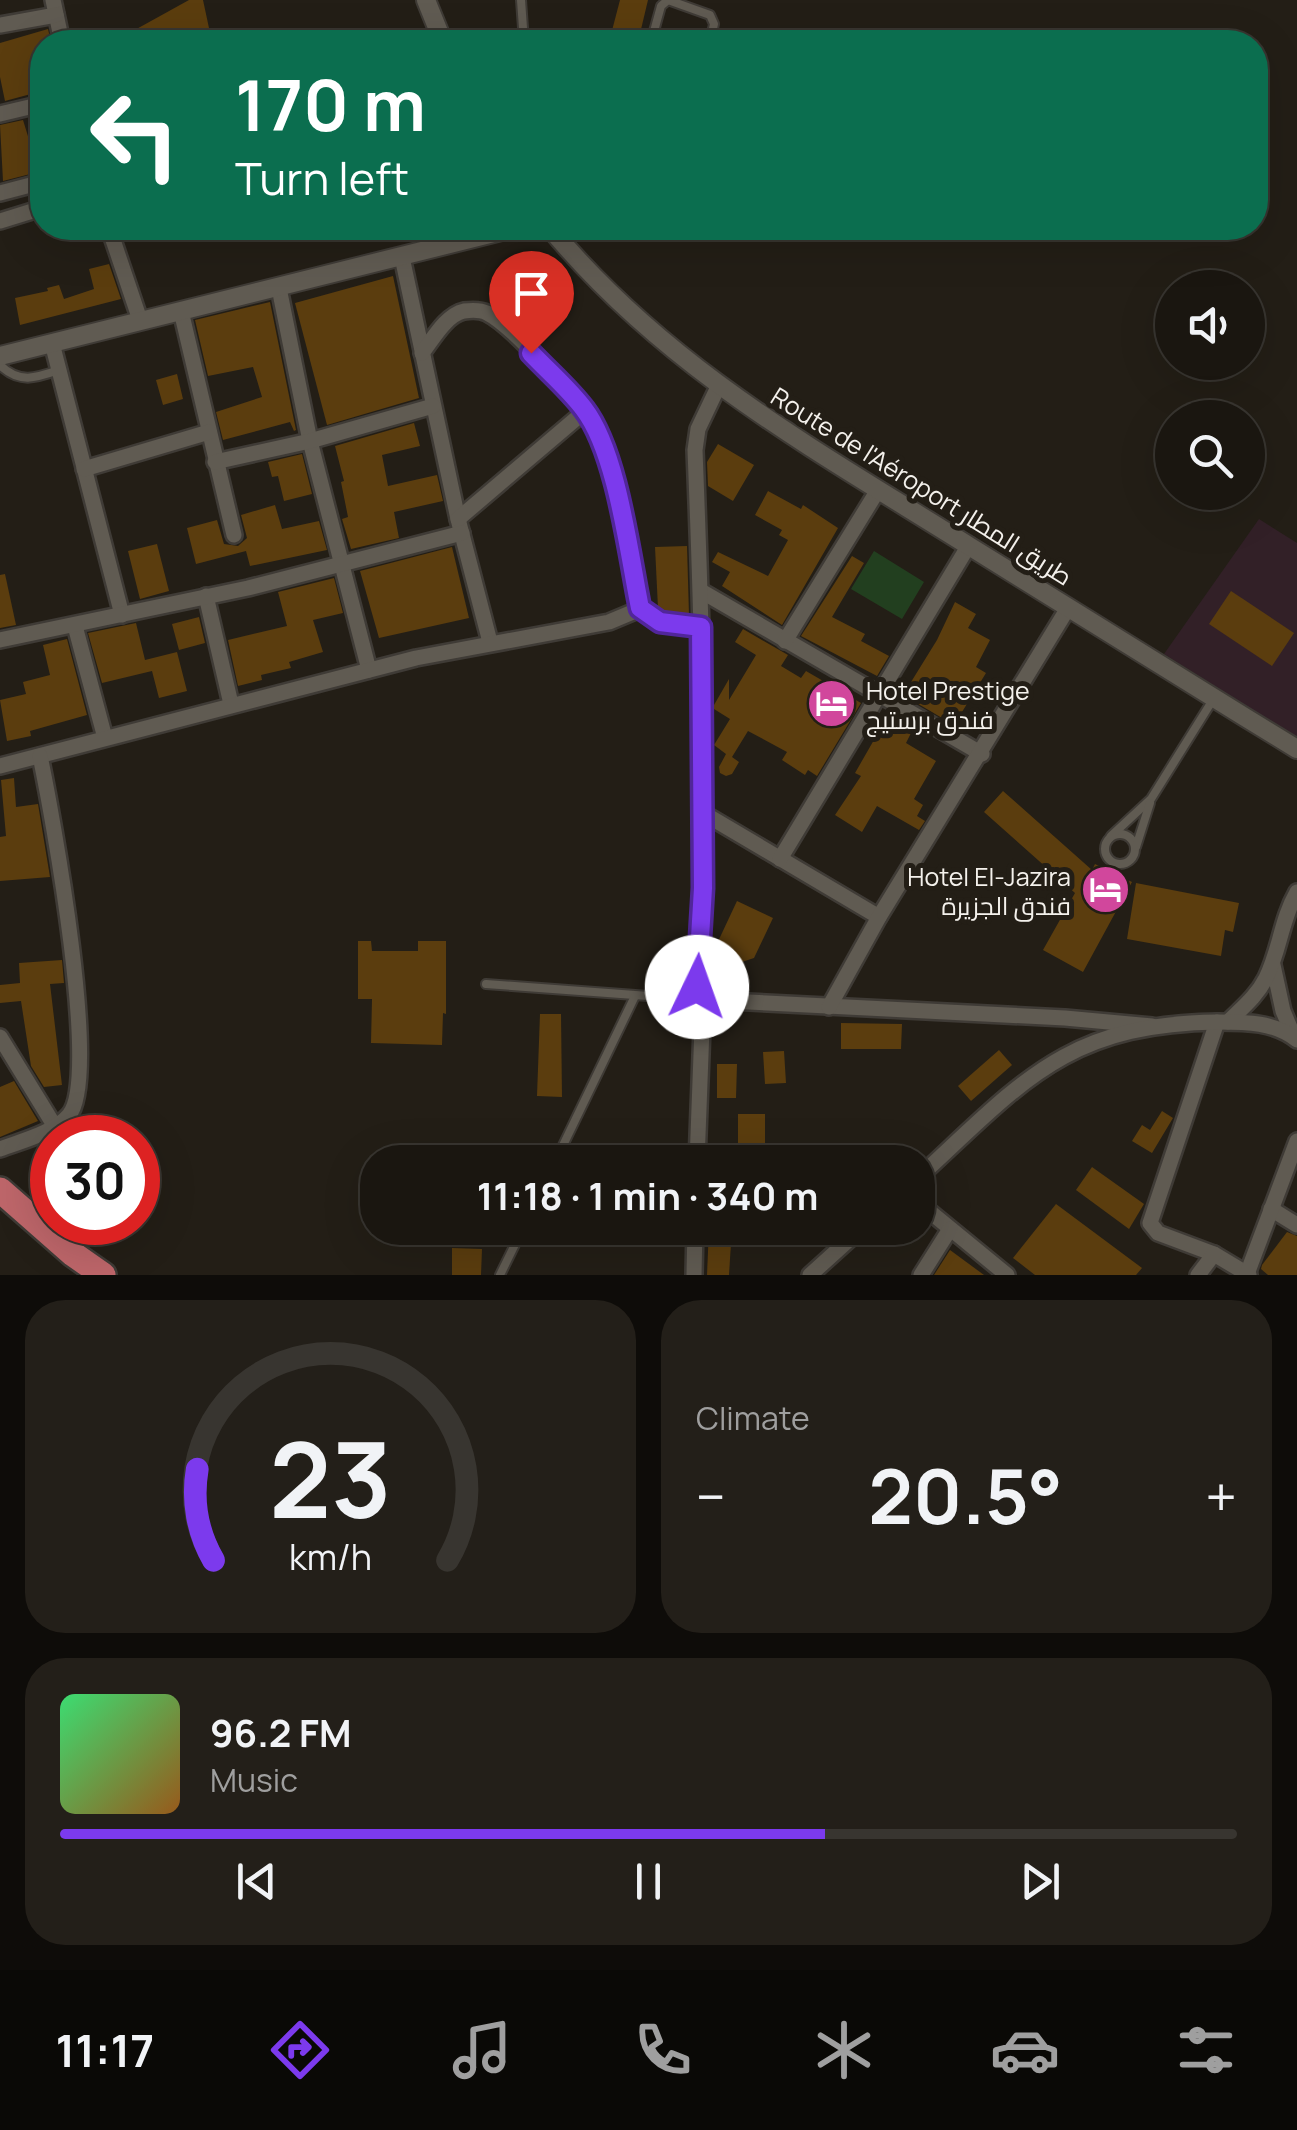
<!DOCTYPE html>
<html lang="en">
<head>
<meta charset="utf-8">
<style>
  :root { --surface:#1a1610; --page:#231f19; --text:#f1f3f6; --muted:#9f9f9f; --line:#383530; --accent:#7c3aed }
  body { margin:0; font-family:Manrope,Cairo,sans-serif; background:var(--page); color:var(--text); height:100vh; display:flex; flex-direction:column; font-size:38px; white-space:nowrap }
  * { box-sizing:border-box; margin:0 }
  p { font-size:32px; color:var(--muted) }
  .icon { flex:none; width:55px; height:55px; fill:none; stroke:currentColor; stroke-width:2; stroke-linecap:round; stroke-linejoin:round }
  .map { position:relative; height:1275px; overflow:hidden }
  .sheet { display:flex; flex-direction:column; gap:25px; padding:25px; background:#0e0c09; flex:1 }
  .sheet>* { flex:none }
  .guide { position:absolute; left:30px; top:30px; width:1238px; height:210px; border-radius:40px; box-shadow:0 10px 40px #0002,0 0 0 2px var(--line); background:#0b6e4f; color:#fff; overflow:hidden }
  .buttons { position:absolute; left:1155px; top:270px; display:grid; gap:20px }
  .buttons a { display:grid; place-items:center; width:110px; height:110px; border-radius:50%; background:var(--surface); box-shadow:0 10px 40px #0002,0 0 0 2px var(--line); font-size:50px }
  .speed { position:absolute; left:30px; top:1115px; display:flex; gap:20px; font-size:50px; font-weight:700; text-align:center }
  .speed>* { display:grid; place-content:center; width:130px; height:130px; border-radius:50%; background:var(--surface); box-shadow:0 10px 40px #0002,0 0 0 2px var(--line); line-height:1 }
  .speed .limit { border:15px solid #d22; background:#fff; color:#111 }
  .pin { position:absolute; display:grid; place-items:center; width:85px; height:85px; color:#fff; margin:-102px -42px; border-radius:50% 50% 50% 0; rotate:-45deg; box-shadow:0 0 10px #0007 }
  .pin .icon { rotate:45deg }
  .me { position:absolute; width:110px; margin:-55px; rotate:3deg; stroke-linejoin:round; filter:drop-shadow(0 0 8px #0008) }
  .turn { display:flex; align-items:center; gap:35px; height:210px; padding:0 40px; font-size:45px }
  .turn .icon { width:130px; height:130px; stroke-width:2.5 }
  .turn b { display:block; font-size:70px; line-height:85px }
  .big { font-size:75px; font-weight:700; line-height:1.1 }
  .sheet .widget { flex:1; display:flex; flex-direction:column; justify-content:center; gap:15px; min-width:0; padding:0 35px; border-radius:40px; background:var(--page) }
  .sheet .dial { align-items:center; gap:0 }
  .dial svg { height:260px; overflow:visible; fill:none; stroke:var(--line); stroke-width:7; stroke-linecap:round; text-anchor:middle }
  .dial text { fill:var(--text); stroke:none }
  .song { display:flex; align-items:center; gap:30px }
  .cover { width:120px; height:120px; border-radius:15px; background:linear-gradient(135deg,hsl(140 70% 55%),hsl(30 70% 35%)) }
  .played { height:10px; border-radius:5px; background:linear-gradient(90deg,var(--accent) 65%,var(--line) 65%) }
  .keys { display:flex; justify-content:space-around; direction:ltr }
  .heat { display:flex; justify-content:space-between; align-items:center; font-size:55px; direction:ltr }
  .sheet .tiles { flex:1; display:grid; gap:25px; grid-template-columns:1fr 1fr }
  .widget:last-child { grid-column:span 2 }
  .trip { position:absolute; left:360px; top:1145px; width:575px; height:100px; border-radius:40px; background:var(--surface); box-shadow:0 10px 40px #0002,0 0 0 2px var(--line); font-weight:700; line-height:100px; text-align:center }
  .menu { display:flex; height:160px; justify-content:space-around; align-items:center; background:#0a0906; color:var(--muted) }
  .menu .icon { width:70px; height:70px }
  .menu .current { color:var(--accent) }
  .menu b { font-size:45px; color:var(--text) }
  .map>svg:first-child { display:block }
  .commercial { fill:#322027 }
  .green { fill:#223f1f }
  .building { fill:#5b3d0e }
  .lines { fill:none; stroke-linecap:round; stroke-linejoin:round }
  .service-casing { stroke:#3f3b36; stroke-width:12 }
  .minor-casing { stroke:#3f3b36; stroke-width:20 }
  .tertiary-casing { stroke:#3f3b36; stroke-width:22 }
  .trunk-casing { stroke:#3f3b36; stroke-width:30 }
  .service { stroke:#605b52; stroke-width:8 }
  .minor { stroke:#605b52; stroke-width:15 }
  .tertiary { stroke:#605b52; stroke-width:18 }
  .trunk { stroke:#be666a; stroke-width:25 }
  .route-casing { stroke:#51269a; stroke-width:25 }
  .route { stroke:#7c3aed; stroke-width:18 }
  .labels { text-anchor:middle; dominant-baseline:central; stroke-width:10; stroke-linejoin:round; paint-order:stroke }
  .street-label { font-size:25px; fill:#f4f1ec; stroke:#231e16 }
  .poi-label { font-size:25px; fill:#f4f1ec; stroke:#231e16; text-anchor:start }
</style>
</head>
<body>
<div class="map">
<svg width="1297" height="1275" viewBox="0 0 1297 1275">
  <rect width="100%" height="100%" fill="#231e16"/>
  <path class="commercial" d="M1259,519L1297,543V738L1164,654Z"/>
  <path class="green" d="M874,551L924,582L902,619L851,589Z"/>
  <g class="building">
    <path d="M189,0H203L212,42H113Z"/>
    <path d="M620,0H648L638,42H609Z"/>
    <path d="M48,29L51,42H42V91L5,101L0,77V43Z"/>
    <path d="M23,120L31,146L42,145V171L3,181L0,125Z"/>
    <path d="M109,264L121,299L20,325L15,298L48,291L47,288L59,285L64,299L94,289L89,269Z"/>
    <path d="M393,276L419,398L327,425L295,303Z"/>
    <path d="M270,302L296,430L294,431L290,422L223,440L216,412L262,397L253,367L208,376L195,320Z"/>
    <path d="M177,374L183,399L163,405L156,380Z"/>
    <path d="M414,423L420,446L382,455L388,486L437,475L443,501L394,512L399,538L351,549L342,519L348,517L341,482L344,481L335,446Z"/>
    <path d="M718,444L754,465L733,501L708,486L707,462Z"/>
    <path d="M302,454L312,494L284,501L278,476L272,477L268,462Z"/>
    <path d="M768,491L801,509L803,505L838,528L782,625L722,586L730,572L712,562L718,552L768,576L788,540L779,535L782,530L755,515Z"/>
    <path d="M275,505L282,529L319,521L327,550L250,566L246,551L196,564L187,528L217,520L224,544L238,546L247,538L241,515Z"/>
    <path d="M157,544L169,591L140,599L128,551Z"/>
    <path d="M687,546L689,615L662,612L658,608L655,547Z"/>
    <path d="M452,547L469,618L379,638L360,571Z"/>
    <path d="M852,556L864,563L832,617L865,634L861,641L889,656L877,676L801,636Z"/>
    <path d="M5,574L16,625L0,628V575Z"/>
    <path d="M334,578L343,613L313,620L323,652L289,662L291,668L261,675L262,680L238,686L228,640L287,626L278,592Z"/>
    <path d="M1231,591L1294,633L1272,666L1209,624Z"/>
    <path d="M955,602L976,614L968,628L990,640L976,667L986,673L954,725L903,695L937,640Z"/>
    <path d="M199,617L205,643L179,650L172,624Z"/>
    <path d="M136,623L145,660L177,652L187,691L159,698L152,671L102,683L88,633Z"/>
    <path d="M743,629L788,655L781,666L801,678L806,671L861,703L817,776L808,770L805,775L782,760L787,752L748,731L732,757L739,762L732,774L726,776L720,773L719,767L726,754L714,745L730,719L714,709V705L729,679V700L756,655L735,642Z"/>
    <path d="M67,639L87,715L30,731L31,736L7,741L0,700L26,694L23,682L50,675L43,645Z"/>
    <path d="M886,719L911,733L906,743L936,761L914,799L923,805L917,816L925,821L919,830L877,806L862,832L835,815L861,776L855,773Z"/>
    <path d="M14,778L16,807L38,804L50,877L0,881V837L6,836L1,780Z"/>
    <path d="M1003,791L1092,870L1095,864L1132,882L1083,972L1043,950L1075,893L984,812Z"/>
    <path d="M1136,883L1239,903L1233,932L1225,930L1221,956L1127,939Z"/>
    <path d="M737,901L773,918L754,958L739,963L714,950Z"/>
    <path d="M358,941H371L372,951H418V941H446V1014L443,1013L442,1045L371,1043L372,999H358Z"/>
    <path d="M62,960L64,983L50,984L62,1085L44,1087L31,1066L21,1001L0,1003V985L20,983L19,963Z"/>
    <path d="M540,1014H561L562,1097L537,1096Z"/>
    <path d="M841,1023L902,1024L901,1049H841Z"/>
    <path d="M999,1050L1012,1065L971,1101L958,1086Z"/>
    <path d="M784,1051L786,1083L765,1084L763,1052Z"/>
    <path d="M717,1064H737L736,1098H717Z"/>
    <path d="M14,1081L38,1121L0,1137V1087Z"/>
    <path d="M1162,1111L1173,1118L1152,1153L1132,1141L1142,1125L1150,1130Z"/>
    <rect x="738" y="1114" width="27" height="29"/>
    <path d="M1092,1167L1144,1204L1129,1229L1076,1190Z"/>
    <path d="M1056,1204L1142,1268L1136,1275H1035L1013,1258Z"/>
    <path d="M709,1228H732L729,1275H707Z"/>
    <path d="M1287,1232L1297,1236V1275H1268L1261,1269L1262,1265Z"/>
    <path d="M452,1248L482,1249L481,1275H452Z"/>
    <path d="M950,1250L984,1275H934Z"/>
  </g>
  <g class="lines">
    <defs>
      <g id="service">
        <path d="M521,0L524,42"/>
        <path d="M651,42L661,6L668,0L710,15L714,24L710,42"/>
        <path d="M0,365C19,384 36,378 59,370"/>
        <circle cx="1120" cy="849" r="15"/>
        <path d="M1111,836L1151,799L1214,698"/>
        <path d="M1136,847L1150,803"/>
        <path d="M486,984L689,999"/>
        <path d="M555,1162L635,996"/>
        <path d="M500,1275L523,1228"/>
      </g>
      <g id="minor">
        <path d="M53,0L62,42"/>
        <path d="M0,25L56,15"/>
        <path d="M0,114L42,104"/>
        <path d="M0,193L42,182"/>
        <path d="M0,221L42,208"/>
        <path d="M109,228L140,320"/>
        <path d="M402,257L458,519L490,642"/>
        <path d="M279,288L310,441L369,670"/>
        <path d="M181,311L234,535"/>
        <path d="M52,343L122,615"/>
        <path d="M422,353C433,339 446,315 464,311C472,310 481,310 487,313C513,326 583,404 596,430C622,484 628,551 640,609"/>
        <path d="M215,462L310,441L433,406"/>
        <path d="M84,469L209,432"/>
        <path d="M458,519L585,411"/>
        <path d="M701,591L982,754"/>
        <path d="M206,596L231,704"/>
        <path d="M75,626L105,738"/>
        <path d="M0,640L248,588L462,533"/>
        <path d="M785,641L878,490"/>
        <path d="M0,766L416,658L609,622L640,609L659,623L701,627"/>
        <path d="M703,813L879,917"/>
        <path d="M780,859L969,545"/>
        <path d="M1273,965L1283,1011L1294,1037"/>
        <path d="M689,999L1065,1018L1152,1026"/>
        <path d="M829,1007L879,917L1068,608"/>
        <path d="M1217,1022L1150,1223L1158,1233L1214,1254L1249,1275"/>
        <path d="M1228,1022C1242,1008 1257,996 1266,978C1280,950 1281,920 1297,892"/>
        <path d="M0,1037L54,1125"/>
        <path d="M0,1149C21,1141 54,1133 69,1115C101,1078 52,813 40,756"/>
        <path d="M697,1162L703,1001L697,987C708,808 702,629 695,450L698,429L718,387"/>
        <path d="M918,1178C1022,1082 1066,1024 1218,1022C1246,1022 1275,1022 1297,1040"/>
        <path d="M918,1202L1007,1275"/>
        <path d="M1271,1209L1297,1225"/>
        <path d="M1247,1274L1297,1141"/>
        <path d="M694,1275L695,1228"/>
        <path d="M810,1275L862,1228"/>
        <path d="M921,1275L950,1229"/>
        <path d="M1198,1275L1214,1254"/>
      </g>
      <g id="tertiary">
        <path d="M426,0L443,42"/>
        <path d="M550,228C667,369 816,450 969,546C1078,613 1187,682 1297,749"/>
        <path d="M0,356L514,228"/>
      </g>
      <path id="trunk" d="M0,1190L73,1254L103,1275"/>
    </defs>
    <use href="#service" class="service-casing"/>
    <use href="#minor" class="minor-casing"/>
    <use href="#tertiary" class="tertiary-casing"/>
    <use href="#trunk" class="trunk-casing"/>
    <use href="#service" class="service"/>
    <use href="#minor" class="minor"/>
    <use href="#tertiary" class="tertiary"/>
    <use href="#trunk" class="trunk"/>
  </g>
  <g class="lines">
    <defs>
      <path id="route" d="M531,353C549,372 569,389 584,409C617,452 629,554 640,608L660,622L701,627L703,888L697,987"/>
    </defs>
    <use href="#route" class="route-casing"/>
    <use href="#route" class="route"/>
  </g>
  <defs>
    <symbol id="hotel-disc" viewBox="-11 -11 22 22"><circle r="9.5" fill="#d1479c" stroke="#231e16"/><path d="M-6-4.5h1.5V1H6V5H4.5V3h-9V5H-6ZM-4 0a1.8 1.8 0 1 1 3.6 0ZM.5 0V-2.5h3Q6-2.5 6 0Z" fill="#fff"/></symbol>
  </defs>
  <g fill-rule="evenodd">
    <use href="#hotel-disc" x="804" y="676" width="55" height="55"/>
    <use href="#hotel-disc" x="1078" y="862" width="55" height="55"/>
  </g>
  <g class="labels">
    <g class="street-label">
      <text transform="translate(922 486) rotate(32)">Route de l'Aéroport طريق المطار</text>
    </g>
    <g class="poi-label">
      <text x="866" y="690">Hotel Prestige<tspan x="866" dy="29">فندق برستيج</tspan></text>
      <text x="1071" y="876" text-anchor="end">Hotel El-Jazira<tspan x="1071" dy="29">فندق الجزيرة</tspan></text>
    </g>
  </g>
</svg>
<div class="buttons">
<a><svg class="icon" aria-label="sound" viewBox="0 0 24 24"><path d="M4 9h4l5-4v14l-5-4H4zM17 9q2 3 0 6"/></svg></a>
<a><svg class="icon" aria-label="search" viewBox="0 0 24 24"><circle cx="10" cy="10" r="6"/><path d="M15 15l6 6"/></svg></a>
</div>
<div class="speed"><div class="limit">30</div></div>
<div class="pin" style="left:531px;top:353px;background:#d93025"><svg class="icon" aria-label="arrive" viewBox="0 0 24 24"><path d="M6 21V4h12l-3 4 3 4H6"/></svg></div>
<svg class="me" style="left:697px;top:987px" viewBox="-20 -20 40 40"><circle r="19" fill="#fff"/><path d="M0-13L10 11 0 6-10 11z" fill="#7c3aed"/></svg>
<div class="trip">11:18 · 1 min · 340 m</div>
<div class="guide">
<div class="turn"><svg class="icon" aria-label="left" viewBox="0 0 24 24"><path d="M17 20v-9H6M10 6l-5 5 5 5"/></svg><div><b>170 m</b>Turn left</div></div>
</div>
</div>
<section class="sheet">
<div class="tiles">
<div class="widget dial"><svg viewBox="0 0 100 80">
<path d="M14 69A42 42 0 1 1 86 69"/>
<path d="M14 69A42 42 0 0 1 9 41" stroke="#7c3aed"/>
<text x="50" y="56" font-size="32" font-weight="700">23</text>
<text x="50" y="72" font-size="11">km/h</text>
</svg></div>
<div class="widget"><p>Climate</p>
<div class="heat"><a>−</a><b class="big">20.5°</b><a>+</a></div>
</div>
<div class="widget">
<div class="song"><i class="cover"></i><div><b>96.2 FM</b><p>Music</p></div></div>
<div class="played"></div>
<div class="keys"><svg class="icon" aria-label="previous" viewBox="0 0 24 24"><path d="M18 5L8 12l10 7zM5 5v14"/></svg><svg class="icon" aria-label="pause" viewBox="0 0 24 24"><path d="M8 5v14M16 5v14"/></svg><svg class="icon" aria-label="next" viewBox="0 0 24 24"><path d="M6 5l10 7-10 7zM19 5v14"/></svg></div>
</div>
</div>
</section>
<nav class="menu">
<b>11:17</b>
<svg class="icon current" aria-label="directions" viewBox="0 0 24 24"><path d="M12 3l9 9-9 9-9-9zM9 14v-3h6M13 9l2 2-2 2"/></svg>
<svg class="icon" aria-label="music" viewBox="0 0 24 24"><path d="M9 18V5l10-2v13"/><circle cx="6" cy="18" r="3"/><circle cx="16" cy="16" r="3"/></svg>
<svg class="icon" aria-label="phone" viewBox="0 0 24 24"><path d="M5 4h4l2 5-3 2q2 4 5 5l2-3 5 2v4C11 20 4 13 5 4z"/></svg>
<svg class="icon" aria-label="climate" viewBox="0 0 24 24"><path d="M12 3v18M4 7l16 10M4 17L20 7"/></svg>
<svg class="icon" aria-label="car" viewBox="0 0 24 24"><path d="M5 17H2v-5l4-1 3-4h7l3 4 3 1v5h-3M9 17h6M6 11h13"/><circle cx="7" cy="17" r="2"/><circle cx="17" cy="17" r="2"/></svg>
<svg class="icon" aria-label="filters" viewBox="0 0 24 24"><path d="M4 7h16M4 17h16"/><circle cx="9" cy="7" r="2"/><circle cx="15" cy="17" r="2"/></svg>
</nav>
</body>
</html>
